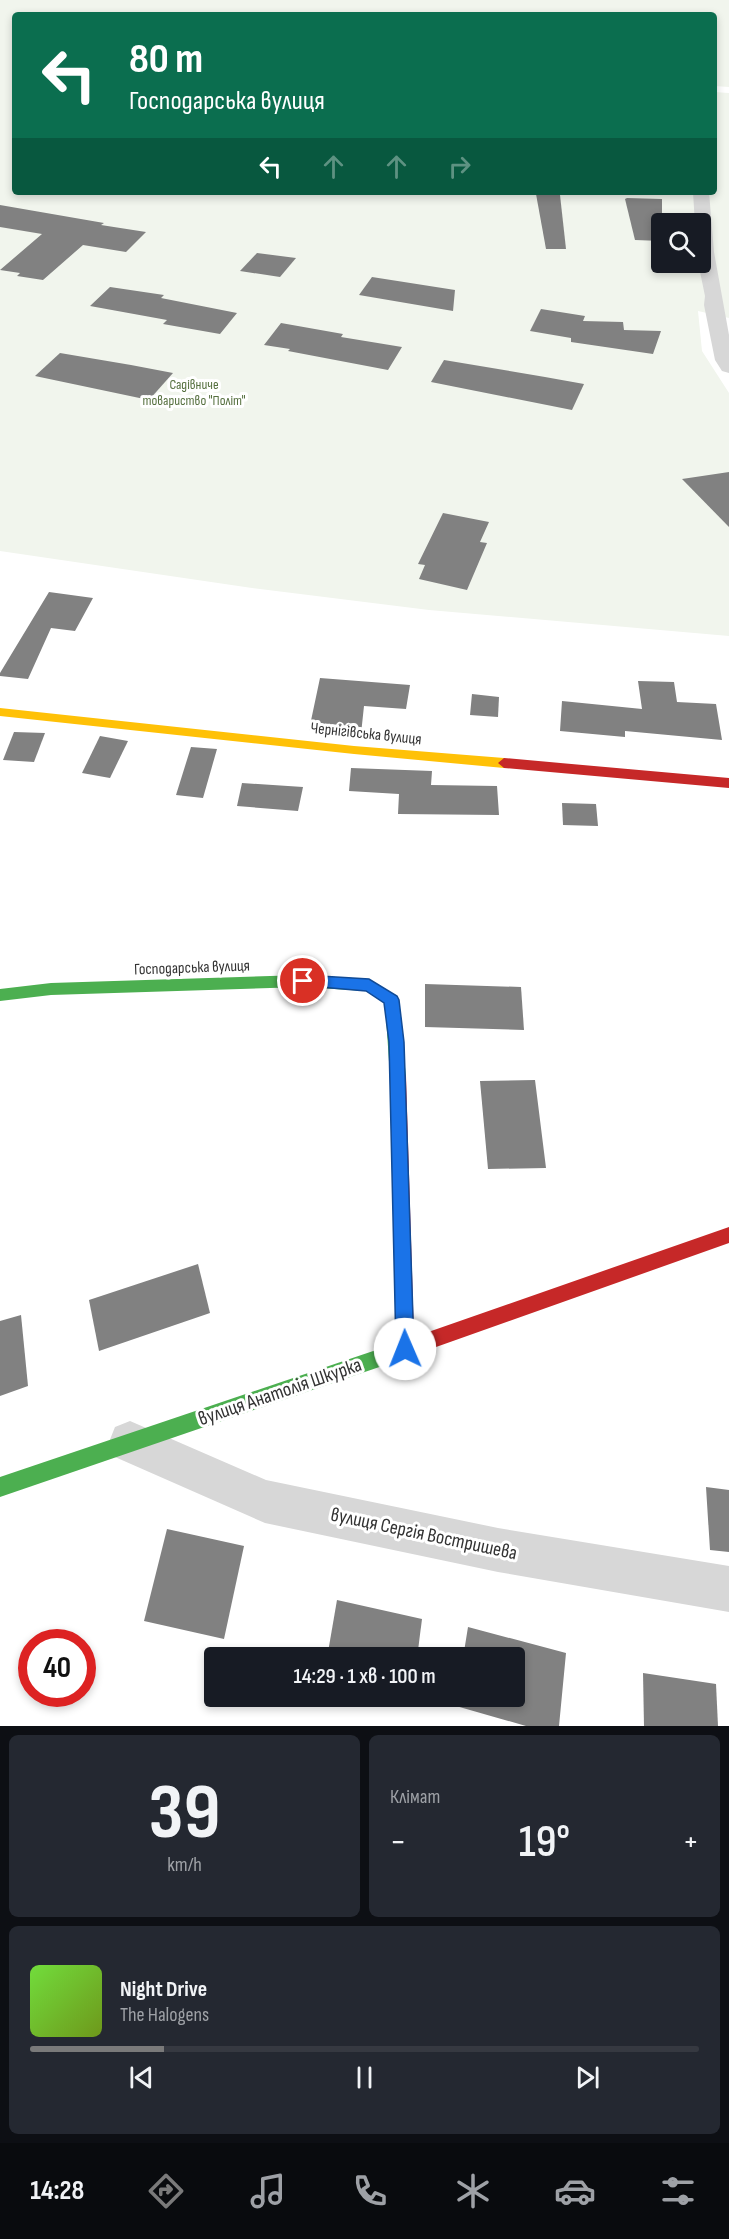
<!DOCTYPE html>
<html lang="uk">
<head>
<meta charset="utf-8">
<style>
  :root { --surface:#171b24; --page:#242831; --text:#f1f3f6; --muted:#9ea1a6; --line:#363941; --accent:#7a7a7a }
  body { margin:0; font-family:"Sofia Sans Condensed",sans-serif; background:var(--page); color:var(--text); height:100vh; display:flex; flex-direction:column; font-size:22px; white-space:nowrap }
  * { box-sizing:border-box; margin:0 }
  p { font-size:20px; color:var(--muted) }
  .icon { flex:none; width:33px; height:33px; fill:none; stroke:currentColor; stroke-width:2; stroke-linecap:round; stroke-linejoin:round }
  .map { position:relative; height:1726px; overflow:hidden }
  .details { display:flex; flex-direction:column; gap:9px; padding:9px; background:#0d0f14; flex:1 }
  .details>* { flex:none }
  .top-card { position:absolute; left:12px; top:12px; width:705px; height:183px; border-radius:6px; box-shadow:0 3px 9px #0003; background:#0b6e4f; color:#fff; overflow:hidden }
  .buttons { position:absolute; left:651px; top:213px; display:grid; gap:12px }
  .buttons a { display:grid; place-items:center; width:60px; height:60px; border-radius:6px; background:var(--surface); box-shadow:0 3px 9px #0003; font-size:30px }
  .speed { position:absolute; left:18px; top:1629px; display:flex; gap:12px; font-size:30px; font-weight:700; text-align:center }
  .speed>* { display:grid; place-content:center; width:78px; height:78px; border-radius:50%; background:var(--surface); box-shadow:0 3px 9px #0003; line-height:1 }
  .speed .limit { border:9px solid #d22; background:#fff; color:#111 }
  .pin { position:absolute; display:grid; place-items:center; width:51px; height:51px; color:#fff; margin:-26px; border:3px solid #fff; border-radius:50%; box-shadow:0 2px 6px #0007 }
  .me { position:absolute; width:66px; margin:-33px; rotate:359deg; stroke-linejoin:round; filter:drop-shadow(0 0 4px #0008) }
  .turn { display:flex; align-items:center; gap:21px; height:126px; padding:0 18px; font-size:27px }
  .turn .icon { width:78px; height:78px; stroke-width:2.5 }
  .turn b { display:block; font-size:42px; line-height:51px }
  .lanes { display:flex; align-items:center; height:57px; padding:0 18px; background:#0003; justify-content:center; gap:30px; direction:ltr }
  .lanes .off { opacity:.35 }
  .big { font-size:45px; font-weight:600; line-height:1.1 }
  .details .card { flex:1; display:flex; flex-direction:column; justify-content:center; gap:9px; min-width:0; padding:0 21px; border-radius:9px; background:var(--page) }
  .details .dial { align-items:center; gap:0 }
  .dial b { font-size:78px; line-height:1 }
  .song { display:flex; align-items:center; gap:18px }
  .cover { width:72px; height:72px; border-radius:9px; background:linear-gradient(135deg,hsl(100 70% 55%),hsl(80 70% 35%)) }
  .played { height:6px; border-radius:3px; background:linear-gradient(90deg,var(--accent) 20%,var(--line) 20%) }
  .keys { display:flex; justify-content:space-around; direction:ltr }
  .heat { display:flex; justify-content:space-between; align-items:center; font-size:33px; direction:ltr }
  .details .tiles { flex:1; display:grid; gap:9px; grid-template-columns:1fr 1fr }
  .card:last-child { grid-column:span 2 }
  .trip { position:absolute; left:204px; top:1647px; width:321px; height:60px; border-radius:6px; background:var(--surface); box-shadow:0 3px 9px #0003; font-weight:600; line-height:60px; text-align:center }
  .tab-bar { display:flex; height:96px; justify-content:space-around; align-items:center; background:#090b0e; color:var(--muted) }
  .tab-bar .icon { width:42px; height:42px }
  .tab-bar .active { color:var(--accent) }
  .tab-bar b { font-size:27px; color:var(--text) }
  .map>svg:first-child { display:block }
  .green { fill:#f1f5ed; fill-rule:evenodd }
  .building { fill:#818181 }
  .lines { fill:none; stroke-linecap:round; stroke-linejoin:round }
  .street { fill:#d7d7d7; fill-rule:evenodd }
  .fast { fill:#4caf50; fill-rule:evenodd }
  .slow { fill:#ffc107; fill-rule:evenodd }
  .jam { fill:#c62828; fill-rule:evenodd }
  .route { fill:#1a73e8; stroke:#114b97; stroke-width:1.5 }
  .labels { text-anchor:middle; dominant-baseline:central; stroke-width:6; stroke-linejoin:round; paint-order:stroke }
  .far-park-label { font-size:14px; fill:#56703f; stroke:#fff }
  .street-label { font-size:16px; fill:#333; stroke:#fff }
  .near-street-label { font-size:20px; fill:#333; stroke:#fff }
</style>
</head>
<body>
<div class="map">
<svg width="729" height="1726" viewBox="0 0 729 1726">
  <rect width="100%" height="100%" fill="#fff"/>
  <path class="green" d="M0,0H729V87L714,86V15H15V192H714V92L729,93V318L698,311L702,351L729,393V636L429,610L252,588L0,551ZM662,224H700V262H662Z"/>
  <g class="building">
    <path d="M536,194L560,195L566,249H546Z"/>
    <path d="M627,198L662,199V241L635,240L625,199Z"/>
    <path d="M0,205L104,223L101,225L146,232L126,252L83,245L43,280L17,276L20,273L0,270L42,234L0,227Z"/>
    <path d="M257,253L296,258L280,277L240,271Z"/>
    <path d="M372,277L455,290L453,311L359,295Z"/>
    <path d="M110,287L164,295L161,298L237,313L220,334L163,324L167,320L90,306Z"/>
    <path d="M541,309L585,316L583,321L623,322L624,330L661,331L653,354L571,342V338L530,331Z"/>
    <path d="M281,323L343,334L341,337L402,347L388,370L288,351L290,349L264,345Z"/>
    <path d="M60,353L131,365L173,373L149,400L35,376Z"/>
    <path d="M444,360L545,377L584,384L572,410L431,382Z"/>
    <path d="M729,472V527L682,479Z"/>
    <path d="M443,513L489,522L480,542L487,543L467,590L419,579L425,565L418,564Z"/>
    <path d="M49,592L93,598L75,631L51,628L28,679L0,676V673Z"/>
    <path d="M320,678L410,685L406,709L364,706L361,734L309,730Z"/>
    <path d="M638,681L674,682L677,702L716,704L722,740L625,731V737L560,731L562,701L642,709Z"/>
    <path d="M472,694L499,697L498,717L470,715Z"/>
    <path d="M14,732L45,733L34,762L3,760Z"/>
    <path d="M100,736L128,741L110,778L82,773Z"/>
    <path d="M191,747L217,749L203,798L176,795Z"/>
    <path d="M351,768L432,771L431,785L497,786L499,815L398,814L399,794L349,791Z"/>
    <path d="M242,783L303,787L298,811L237,806Z"/>
    <path d="M562,803L596,804L598,826L563,825Z"/>
    <path d="M425,984L521,987L524,1030L425,1027Z"/>
    <path d="M535,1080L546,1168L488,1169L480,1081Z"/>
    <path d="M198,1264L210,1313L99,1351L89,1300Z"/>
    <path d="M21,1315L28,1386L0,1396V1321Z"/>
    <path d="M706,1487L729,1490V1552L710,1550Z"/>
    <path d="M167,1529L244,1546L224,1639L144,1621Z"/>
    <path d="M337,1600L422,1619L417,1658H327Z"/>
    <path d="M468,1627L566,1653L559,1726H526L456,1706L457,1696H514V1658H463Z"/>
    <path d="M643,1673L716,1684L718,1726H644Z"/>
  </g>
  <g class="lines">
    <g class="street">
      <path d="M693,192H709L714,252L729,335V373L722,371L715,360L704,305L705,296L698,262H700V224H695Z"/>
      <path d="M130,1421L266,1480L498,1528L729,1566V1612L498,1572L265,1523L115,1457L109,1442L115,1427Z"/>
    </g>
    <g class="fast">
      <path d="M303,975L369,979L397,996L406,1076L403,1081L398,1083L393,1081L390,1076L385,1003L366,991L303,987L51,995L0,1001V989L51,983Z"/>
      <path d="M391,1345L397,1348L400,1354L397,1360L391,1363L0,1497V1477Z"/>
    </g>
    <path class="slow" d="M0,708L354,746L504,758L510,763L504,768L354,754L0,716Z"/>
    <g class="jam">
      <path d="M504,758L729,778V788L504,768L498,763Z"/>
      <path d="M398,1069L403,1071L406,1076L414,1337L729,1227V1243L391,1363L385,1360L382,1354L385,1348L396,1343L390,1076L393,1071Z"/>
    </g>
  </g>
  <path class="route" d="M303,975L369,979L397,996L399,1000L404,1042L414,1349L411,1356L405,1358L398,1356L396,1349L389,1042L384,1003L366,991L297,985L295,981L297,976Z"/>
  <g class="labels">
    <g class="far-park-label">
      <text x="194" y="384">Садівниче<tspan x="194" dy="16">товариство "Політ"</tspan></text>
    </g>
    <g class="street-label">
      <text transform="translate(366 734) rotate(6)">Чернігівська вулиця</text>
      <text transform="translate(192 968) rotate(-2)">Господарська вулиця</text>
    </g>
    <g class="near-street-label">
      <text transform="translate(280 1392) rotate(-19)">вулиця Анатолія Шкурка</text>
      <text transform="translate(424 1534) rotate(12)">вулиця Сергія Востришева</text>
    </g>
  </g>
</svg>
<div class="buttons">
<a><svg class="icon" aria-label="search" viewBox="0 0 24 24"><circle cx="10" cy="10" r="6"/><path d="M15 15l6 6"/></svg></a>
</div>
<div class="speed"><div class="limit">40</div></div>
<div class="pin" style="left:303px;top:981px;background:#d93025"><svg class="icon" aria-label="arrive" viewBox="0 0 24 24"><path d="M6 21V4h12l-3 4 3 4H6"/></svg></div>
<svg class="me" style="left:405px;top:1349px" viewBox="-20 -20 40 40"><circle r="19" fill="#fff"/><path d="M0-13L10 11 0 6-10 11z" fill="#1a73e8"/></svg>
<div class="trip">14:29 · 1 хв · 100 m</div>
<div class="top-card">
<div class="turn"><svg class="icon" aria-label="left" viewBox="0 0 24 24"><path d="M17 20v-9H6M10 6l-5 5 5 5"/></svg><div><b>80 m</b>Господарська вулиця</div></div>
<div class="lanes"><svg class="icon" aria-label="left" viewBox="0 0 24 24"><path d="M17 20v-9H6M10 6l-5 5 5 5"/></svg><svg class="icon off" aria-label="ahead" viewBox="0 0 24 24"><path d="M12 20V5M6 11l6-6 6 6"/></svg><svg class="icon off" aria-label="ahead" viewBox="0 0 24 24"><path d="M12 20V5M6 11l6-6 6 6"/></svg><svg class="icon off" aria-label="right" viewBox="0 0 24 24"><path d="M7 20v-9h11M14 6l5 5-5 5"/></svg></div>
</div>
</div>
<section class="details">
<div class="tiles">
<div class="card dial"><b>39</b><p>km/h</p></div>
<div class="card"><p>Клімат</p>
<div class="heat"><a>−</a><b class="big">19°</b><a>+</a></div>
</div>
<div class="card">
<div class="song"><i class="cover"></i><div><b>Night Drive</b><p>The Halogens</p></div></div>
<div class="played"></div>
<div class="keys"><svg class="icon" aria-label="previous" viewBox="0 0 24 24"><path d="M18 5L8 12l10 7zM5 5v14"/></svg><svg class="icon" aria-label="pause" viewBox="0 0 24 24"><path d="M8 5v14M16 5v14"/></svg><svg class="icon" aria-label="next" viewBox="0 0 24 24"><path d="M6 5l10 7-10 7zM19 5v14"/></svg></div>
</div>
</div>
</section>
<nav class="tab-bar">
<b>14:28</b>
<svg class="icon active" aria-label="directions" viewBox="0 0 24 24"><path d="M12 3l9 9-9 9-9-9zM9 14v-3h6M13 9l2 2-2 2"/></svg>
<svg class="icon" aria-label="music" viewBox="0 0 24 24"><path d="M9 18V5l10-2v13"/><circle cx="6" cy="18" r="3"/><circle cx="16" cy="16" r="3"/></svg>
<svg class="icon" aria-label="phone" viewBox="0 0 24 24"><path d="M5 4h4l2 5-3 2q2 4 5 5l2-3 5 2v4C11 20 4 13 5 4z"/></svg>
<svg class="icon" aria-label="climate" viewBox="0 0 24 24"><path d="M12 3v18M4 7l16 10M4 17L20 7"/></svg>
<svg class="icon" aria-label="car" viewBox="0 0 24 24"><path d="M5 17H2v-5l4-1 3-4h7l3 4 3 1v5h-3M9 17h6M6 11h13"/><circle cx="7" cy="17" r="2"/><circle cx="17" cy="17" r="2"/></svg>
<svg class="icon" aria-label="filters" viewBox="0 0 24 24"><path d="M4 7h16M4 17h16"/><circle cx="9" cy="7" r="2"/><circle cx="15" cy="17" r="2"/></svg>
</nav>
</body>
</html>
